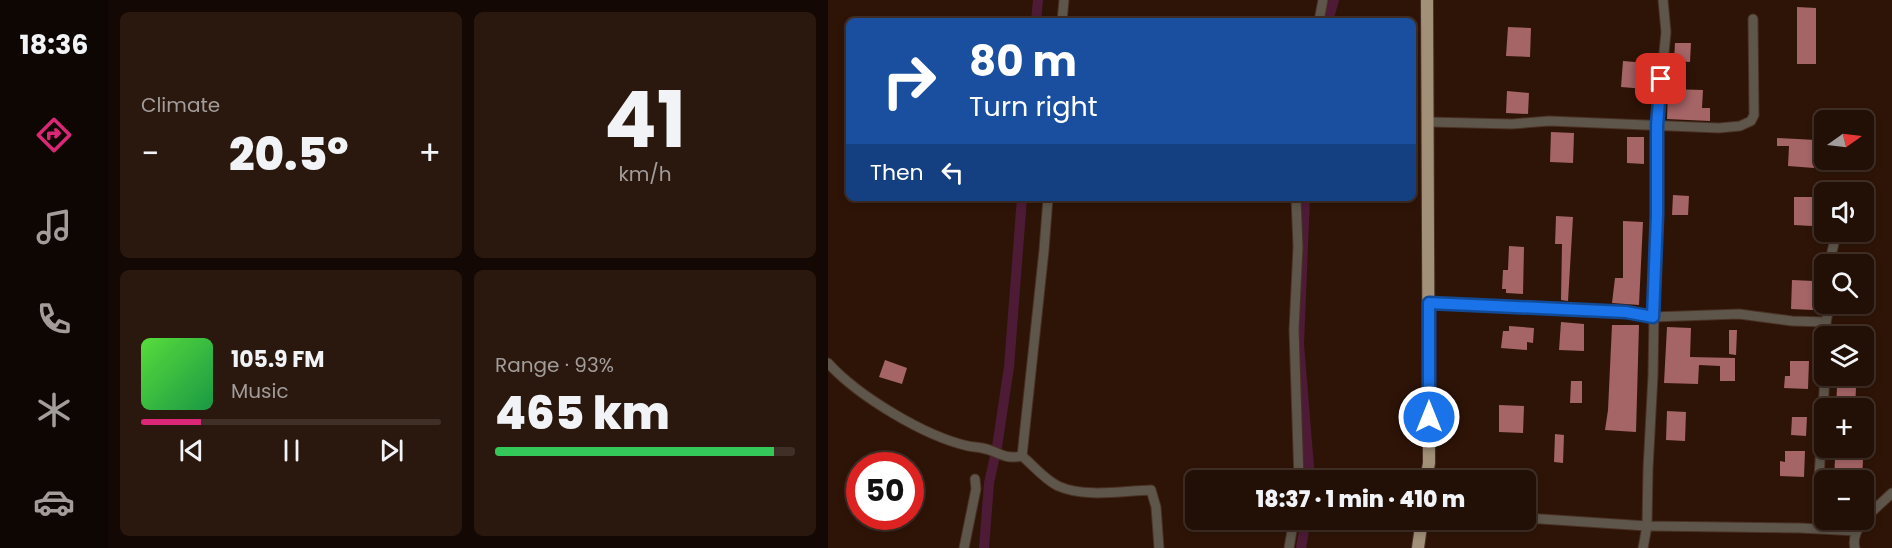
<!DOCTYPE html>
<html lang="en">
<head>
<meta charset="utf-8">
<style>
  :root { --surface:#220f05; --page:#2a180f; --text:#f1f3f6; --muted:#a29c9a; --line:#3f2f27; --accent:#db2777 }
  body { margin:0; font-family:Poppins,sans-serif; background:var(--page); color:var(--text); height:100vh; display:flex; flex-direction:column; font-size:22px; white-space:nowrap }
  * { box-sizing:border-box; margin:0 }
  p { font-size:20px; color:var(--muted) }
  .icon { flex:none; width:33px; height:33px; fill:none; stroke:currentColor; stroke-width:2; stroke-linecap:round; stroke-linejoin:round }
  .map { position:relative; flex:1; overflow:hidden }
  .drawer { display:flex; flex-direction:column; gap:12px; padding:12px; background:#130803; width:720px }
  .drawer>* { flex:none }
  .banner { position:absolute; left:18px; top:18px; width:570px; height:183px; border-radius:9px; box-shadow:0 3px 9px #0003,0 0 0 2px var(--line); background:#1a4fa0; color:#fff; overflow:hidden }
  .needle { width:39px; rotate:76deg }
  .controls { position:absolute; left:986px; top:110px; display:grid; gap:12px }
  .controls a { display:grid; place-items:center; width:60px; height:60px; border-radius:9px; background:var(--surface); box-shadow:0 3px 9px #0003,0 0 0 2px var(--line); font-size:30px }
  .speed { position:absolute; left:18px; top:452px; display:flex; gap:12px; font-size:30px; font-weight:700; text-align:center }
  .speed>* { display:grid; place-content:center; width:78px; height:78px; border-radius:50%; background:var(--surface); box-shadow:0 3px 9px #0003,0 0 0 2px var(--line); line-height:1 }
  .speed .limit { border:9px solid #d22; background:#fff; color:#111 }
  .pin { position:absolute; display:grid; place-items:center; width:51px; height:51px; color:#fff; margin:-26px; border-radius:12px; box-shadow:0 3px 9px #0006 }
  .me { position:absolute; width:66px; margin:-33px; rotate:0deg; stroke-linejoin:round; filter:drop-shadow(0 0 4px #0008) }
  .turn { display:flex; align-items:center; gap:21px; height:126px; padding:0 24px; font-size:27px }
  .turn .icon { width:78px; height:78px; stroke-width:2.5 }
  .turn b { display:block; font-size:42px; line-height:51px }
  .then { display:flex; align-items:center; height:57px; padding:0 24px; background:#0003; gap:12px; font-size:22px }
  .big { font-size:45px; font-weight:800; line-height:1.1 }
  .drawer .tile { flex:1; display:flex; flex-direction:column; justify-content:center; gap:9px; min-width:0; padding:0 21px; border-radius:9px; background:var(--page) }
  .drawer .dial { align-items:center; gap:0 }
  .dial b { font-size:78px; line-height:1 }
  .song { display:flex; align-items:center; gap:18px }
  .cover { width:72px; height:72px; border-radius:9px; background:linear-gradient(135deg,hsl(110 70% 55%),hsl(140 70% 35%)) }
  .played { height:6px; border-radius:3px; background:linear-gradient(90deg,var(--accent) 20%,var(--line) 20%) }
  .keys { display:flex; justify-content:space-around; direction:ltr }
  .heat { display:flex; justify-content:space-between; align-items:center; font-size:33px; direction:ltr }
  .charge { height:9px; border-radius:4px; background:linear-gradient(90deg,#34c759 93%,var(--line) 0) }
  .drawer .tiles { flex:1; display:grid; gap:12px; grid-template-columns:repeat(2,1fr) }
  .trip { position:absolute; left:357px; top:470px; width:351px; height:60px; border-radius:9px; background:var(--surface); box-shadow:0 3px 9px #0003,0 0 0 2px var(--line); font-weight:800; line-height:60px; text-align:center }
  main { display:flex; flex:1; min-height:0 }
  .tabs { display:flex; flex-direction:column; width:108px; justify-content:space-around; align-items:center; background:#0e0602; color:var(--muted) }
  .tabs .icon { width:42px; height:42px }
  .tabs .active { color:var(--accent) }
  .tabs b { font-size:27px; color:var(--text) }
  .map>svg:first-child { display:block }
  .lines { fill:none; stroke-linecap:round; stroke-linejoin:round }
  .canal { stroke:#4e1b36; stroke-width:10 }
  .building { fill:#a56466 }
  .minor-casing { stroke:#4a3125; stroke-width:11 }
  .major-casing { stroke:#4a3125; stroke-width:14 }
  .minor { stroke:#5e564a; stroke-width:9 }
  .major { stroke:#a29078; stroke-width:12 }
  .route-casing { stroke:#114b97; stroke-width:15 }
  .route { stroke:#1a73e8; stroke-width:10 }
</style>
</head>
<body>
<main>
<nav class="tabs">
<b>18:36</b>
<svg class="icon active" aria-label="directions" viewBox="0 0 24 24"><path d="M12 3l9 9-9 9-9-9zM9 14v-3h6M13 9l2 2-2 2"/></svg>
<svg class="icon" aria-label="music" viewBox="0 0 24 24"><path d="M9 18V5l10-2v13"/><circle cx="6" cy="18" r="3"/><circle cx="16" cy="16" r="3"/></svg>
<svg class="icon" aria-label="phone" viewBox="0 0 24 24"><path d="M5 4h4l2 5-3 2q2 4 5 5l2-3 5 2v4C11 20 4 13 5 4z"/></svg>
<svg class="icon" aria-label="climate" viewBox="0 0 24 24"><path d="M12 3v18M4 7l16 10M4 17L20 7"/></svg>
<svg class="icon" aria-label="car" viewBox="0 0 24 24"><path d="M5 17H2v-5l4-1 3-4h7l3 4 3 1v5h-3M9 17h6M6 11h13"/><circle cx="7" cy="17" r="2"/><circle cx="17" cy="17" r="2"/></svg>
</nav>
<section class="drawer">
<div class="tiles">
<div class="tile"><p>Climate</p>
<div class="heat"><a>−</a><b class="big">20.5°</b><a>+</a></div>
</div>
<div class="tile dial"><b>41</b><p>km/h</p></div>
<div class="tile">
<div class="song"><i class="cover"></i><div><b>105.9 FM</b><p>Music</p></div></div>
<div class="played"></div>
<div class="keys"><svg class="icon" aria-label="previous" viewBox="0 0 24 24"><path d="M18 5L8 12l10 7zM5 5v14"/></svg><svg class="icon" aria-label="pause" viewBox="0 0 24 24"><path d="M8 5v14M16 5v14"/></svg><svg class="icon" aria-label="next" viewBox="0 0 24 24"><path d="M6 5l10 7-10 7zM19 5v14"/></svg></div>
</div>
<div class="tile"><p>Range · 93%</p><b class="big">465 km</b><div class="charge"></div></div>
</div>
</section>
<div class="map">
<svg width="1064" height="548" viewBox="0 0 1064 548">
  <rect width="100%" height="100%" fill="#2e1407"/>
  <g class="lines">
    <g class="canal">
      <path d="M208,21L210,0"/>
      <path d="M500,21L506,0"/>
      <path d="M477,198L471,344L482,480"/>
      <path d="M156,548L161,483L169,447L181,367L194,198"/>
      <path d="M473,548L478,519"/>
    </g>
  </g>
  <g class="building">
    <path d="M969,7L988,8V64H969Z"/>
    <path d="M680,27L703,28L702,57L678,56Z"/>
    <path d="M847,43H863L862,62L846,61Z"/>
    <path d="M795,61L819,63L818,89L793,87Z"/>
    <path d="M840,89L875,90L874,108H882V121L839,119Z"/>
    <path d="M679,91L701,93L700,114L678,113Z"/>
    <path d="M723,132L746,133L745,163L722,162Z"/>
    <path d="M799,137H816V164L799,163Z"/>
    <path d="M949,138L988,140L986,168L960,166L961,146H949Z"/>
    <path d="M845,195L861,196L860,215H844Z"/>
    <path d="M966,197H984V226L966,225Z"/>
    <path d="M728,216L745,217L740,301L733,300L734,244H727Z"/>
    <path d="M795,221L815,222L811,305L784,303L787,278H795Z"/>
    <path d="M681,246L696,247L695,294L678,293V289H674L675,270H680Z"/>
    <path d="M1011,253L1034,254V264H1012L1010,262Z"/>
    <path d="M964,280L986,281L985,310L963,309Z"/>
    <path d="M733,322L756,324V351L731,350Z"/>
    <path d="M784,325H811L808,432L777,430L780,410Z"/>
    <path d="M681,326L706,328L705,343L699,342V350L673,348L675,331H681Z"/>
    <path d="M839,327L863,328L862,357L907,358V381H892V366L871,365L870,384L836,383Z"/>
    <path d="M901,330H909L908,355L901,354Z"/>
    <path d="M57,360L79,368L74,384L51,377Z"/>
    <path d="M962,361H981L980,389L956,388L957,376H962Z"/>
    <path d="M743,381H754V403H742Z"/>
    <path d="M1009,387L1028,388L1027,408H1008Z"/>
    <path d="M671,405L696,406L695,433L671,432Z"/>
    <path d="M839,411L858,412L857,441L838,440Z"/>
    <path d="M964,417H979L978,436L963,435Z"/>
    <path d="M727,434L736,435L735,463L726,462Z"/>
    <path d="M957,451H977L976,477L952,476V461L957,462Z"/>
    <path d="M1007,459L1035,460L1034,480H1006Z"/>
  </g>
  <g class="lines">
    <defs>
      <g id="minor">
        <path d="M234,21L236,0"/>
        <path d="M491,21L495,0"/>
        <path d="M601,122L684,124L721,121L891,128L912,126L923,121L926,115L925,19"/>
        <path d="M468,198L470,247L466,330L471,480"/>
        <path d="M1001,264L1009,231"/>
        <path d="M601,303L798,312L825,317L911,314L964,321L998,322"/>
        <path d="M998,336V322L1002,303"/>
        <path d="M0,363C30,396 96,436 140,446C144,447 149,447 154,448C170,451 175,460 194,456C206,466 216,479 230,486C257,498 294,491 323,490L328,507L331,548"/>
        <path d="M194,456L216,250L220,198"/>
        <path d="M698,518L819,526L972,528L1029,531"/>
        <path d="M993,528L991,478L997,375"/>
        <path d="M136,548L148,489L147,479"/>
        <path d="M461,548L466,519"/>
        <path d="M815,548L819,526L820,469L825,375L829,125L838,32L835,0"/>
        <path d="M1027,548C1021,527 1051,506 1064,493"/>
      </g>
      <g id="major">
        <path d="M598,480L601,463L599,0"/>
        <path d="M590,548L594,519"/>
      </g>
    </defs>
    <use href="#minor" class="minor-casing"/>
    <use href="#major" class="major-casing"/>
    <use href="#minor" class="minor"/>
    <use href="#major" class="major"/>
  </g>
  <g class="lines">
    <defs>
      <path id="route" d="M601,417V303L798,312L825,317L829,215V125L833,79"/>
    </defs>
    <use href="#route" class="route-casing"/>
    <use href="#route" class="route"/>
  </g>
</svg>
<div class="controls">
<a><svg class="needle" viewBox="-14 -14 28 28"><path d="M0-13l5 13h-10z" fill="#e53935"/><path d="M0 13l5-13h-10z" fill="#a29c9a"/></svg></a>
<a><svg class="icon" aria-label="sound" viewBox="0 0 24 24"><path d="M4 9h4l5-4v14l-5-4H4zM17 9q2 3 0 6"/></svg></a>
<a><svg class="icon" aria-label="search" viewBox="0 0 24 24"><circle cx="10" cy="10" r="6"/><path d="M15 15l6 6"/></svg></a>
<a><svg class="icon" aria-label="layers" viewBox="0 0 24 24"><path d="M12 4l9 5-9 5-9-5zM3 14l9 5 9-5"/></svg></a>
<a>+</a>
<a>−</a>
</div>
<div class="speed"><div class="limit">50</div></div>
<div class="pin" style="left:833px;top:79px;background:#d93025"><svg class="icon" aria-label="arrive" viewBox="0 0 24 24"><path d="M6 21V4h12l-3 4 3 4H6"/></svg></div>
<svg class="me" style="left:601px;top:417px" viewBox="-20 -20 40 40"><circle r="17" fill="#1a73e8" stroke="#fff" stroke-width="3"/><path d="M0-11L8 9 0 5-8 9z" fill="#fff"/></svg>
<div class="trip">18:37 · 1 min · 410 m</div>
<div class="banner">
<div class="turn"><svg class="icon" aria-label="right" viewBox="0 0 24 24"><path d="M7 20v-9h11M14 6l5 5-5 5"/></svg><div><b>80 m</b>Turn right</div></div>
<div class="then">Then<svg class="icon" aria-label="left" viewBox="0 0 24 24"><path d="M17 20v-9H6M10 6l-5 5 5 5"/></svg></div>
</div>
</div>
</main>
</body>
</html>
